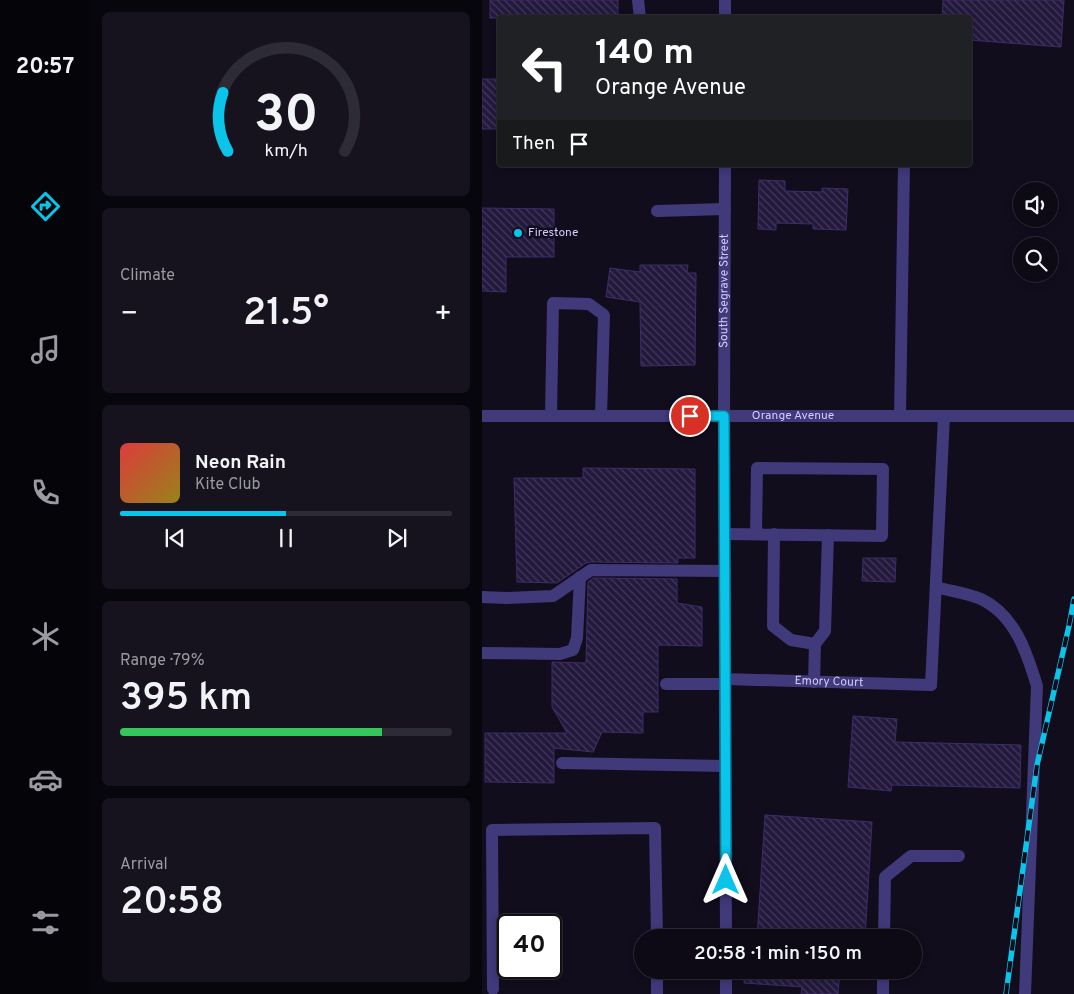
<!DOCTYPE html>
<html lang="en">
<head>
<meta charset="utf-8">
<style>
  :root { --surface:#0d0a16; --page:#16131f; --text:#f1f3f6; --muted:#9a9aa1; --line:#2d2b35; --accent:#0ac4ea }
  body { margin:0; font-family:Overpass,sans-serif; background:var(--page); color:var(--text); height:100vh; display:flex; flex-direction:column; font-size:19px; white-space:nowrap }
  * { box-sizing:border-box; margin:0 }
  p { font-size:16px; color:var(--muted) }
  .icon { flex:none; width:28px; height:28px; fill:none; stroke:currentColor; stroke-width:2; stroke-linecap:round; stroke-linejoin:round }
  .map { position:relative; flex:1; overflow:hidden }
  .sheet { display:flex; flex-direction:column; gap:12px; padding:12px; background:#07060c; width:392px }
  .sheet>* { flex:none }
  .guide { position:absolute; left:15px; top:15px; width:475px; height:152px; border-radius:5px; box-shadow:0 2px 8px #0003,0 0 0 1px var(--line); background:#202124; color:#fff; overflow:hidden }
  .tools { position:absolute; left:531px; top:182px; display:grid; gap:10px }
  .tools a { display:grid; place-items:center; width:45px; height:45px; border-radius:50%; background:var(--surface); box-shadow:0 2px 8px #0003,0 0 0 1px var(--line); font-size:25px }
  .speed { position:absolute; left:15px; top:914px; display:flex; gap:10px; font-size:25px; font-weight:700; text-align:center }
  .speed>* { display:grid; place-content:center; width:65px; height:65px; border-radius:50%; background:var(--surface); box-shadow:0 2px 8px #0003,0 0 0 1px var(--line); line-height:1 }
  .speed .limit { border:2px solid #111; border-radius:8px; background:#fff; color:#111 }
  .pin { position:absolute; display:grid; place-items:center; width:42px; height:42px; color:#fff; margin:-21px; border:2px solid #fff; border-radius:50%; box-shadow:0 1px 5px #0007 }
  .me { position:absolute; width:55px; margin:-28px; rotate:0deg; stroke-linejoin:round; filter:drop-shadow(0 0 4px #0008) }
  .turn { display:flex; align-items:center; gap:18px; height:105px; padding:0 15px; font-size:22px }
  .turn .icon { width:65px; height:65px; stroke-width:2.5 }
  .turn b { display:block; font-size:35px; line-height:42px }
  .then { display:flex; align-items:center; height:48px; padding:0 15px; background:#0003; gap:10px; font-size:19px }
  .big { font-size:38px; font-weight:600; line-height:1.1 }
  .sheet .tile { flex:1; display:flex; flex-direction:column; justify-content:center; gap:8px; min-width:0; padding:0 18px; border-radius:8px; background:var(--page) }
  .sheet .dial { align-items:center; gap:0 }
  .dial svg { height:130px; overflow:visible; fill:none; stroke:var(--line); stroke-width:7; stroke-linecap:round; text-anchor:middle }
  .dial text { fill:var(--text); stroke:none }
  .song { display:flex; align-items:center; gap:15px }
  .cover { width:60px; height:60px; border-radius:8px; background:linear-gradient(135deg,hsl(0 70% 55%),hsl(50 70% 35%)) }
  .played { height:5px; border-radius:2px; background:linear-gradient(90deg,var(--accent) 50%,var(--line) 50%) }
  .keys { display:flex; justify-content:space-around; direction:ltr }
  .heat { display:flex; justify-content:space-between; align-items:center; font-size:28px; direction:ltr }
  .charge { height:8px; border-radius:4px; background:linear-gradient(90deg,#34c759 79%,var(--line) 0) }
  .trip { position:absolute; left:152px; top:929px; width:288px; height:50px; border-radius:25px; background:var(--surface); box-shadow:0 2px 8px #0003,0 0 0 1px var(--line); font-weight:600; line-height:50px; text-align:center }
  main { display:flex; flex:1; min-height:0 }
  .tabs { display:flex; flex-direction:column; width:90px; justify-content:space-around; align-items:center; background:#050409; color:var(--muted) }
  .tabs .icon { width:35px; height:35px }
  .tabs .current { color:var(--accent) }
  .tabs b { font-size:22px; color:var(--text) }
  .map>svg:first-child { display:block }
  .building { fill:url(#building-back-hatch); stroke:#3d2d68 }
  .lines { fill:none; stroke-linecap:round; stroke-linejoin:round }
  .service { stroke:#40397a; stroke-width:12 }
  .minor { stroke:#40397a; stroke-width:12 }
  .tertiary { stroke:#40397a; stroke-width:12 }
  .rail-casing { stroke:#0ac4ea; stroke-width:5.5 }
  .rail { stroke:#110d1d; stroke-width:4; stroke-dasharray:11; stroke-linecap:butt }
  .route-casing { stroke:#067f98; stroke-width:12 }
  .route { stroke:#0ac4ea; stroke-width:9 }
  .poi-dot { fill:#0ac4ea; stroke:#110d1d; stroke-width:2 }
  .labels { text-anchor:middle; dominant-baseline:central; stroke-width:5; stroke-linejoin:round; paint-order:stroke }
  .poi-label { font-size:12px; fill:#d4cbfd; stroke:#110d1d; text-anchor:start }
  .street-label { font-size:12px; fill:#d4cbfd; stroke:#110d1d }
</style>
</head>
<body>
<main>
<nav class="tabs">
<b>20:57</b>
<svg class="icon current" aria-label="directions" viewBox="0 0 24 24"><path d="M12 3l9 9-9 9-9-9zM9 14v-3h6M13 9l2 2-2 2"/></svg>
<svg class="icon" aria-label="music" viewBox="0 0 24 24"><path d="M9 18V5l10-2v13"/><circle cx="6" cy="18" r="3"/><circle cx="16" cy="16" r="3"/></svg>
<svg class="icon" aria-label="phone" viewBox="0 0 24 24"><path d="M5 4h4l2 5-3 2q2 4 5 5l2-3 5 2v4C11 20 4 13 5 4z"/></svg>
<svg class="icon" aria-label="climate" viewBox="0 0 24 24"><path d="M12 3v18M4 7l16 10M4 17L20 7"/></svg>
<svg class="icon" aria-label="car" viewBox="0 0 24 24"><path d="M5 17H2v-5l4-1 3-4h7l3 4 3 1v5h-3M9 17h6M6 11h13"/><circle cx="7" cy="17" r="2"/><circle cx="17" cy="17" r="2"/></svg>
<svg class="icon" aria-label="filters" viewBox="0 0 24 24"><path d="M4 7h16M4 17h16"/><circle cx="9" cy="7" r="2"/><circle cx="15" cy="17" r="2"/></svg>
</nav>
<section class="sheet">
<div class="tile dial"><svg viewBox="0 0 100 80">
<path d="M14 69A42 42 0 1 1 86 69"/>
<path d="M14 69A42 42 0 0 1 11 33" stroke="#0ac4ea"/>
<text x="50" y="56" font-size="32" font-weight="700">30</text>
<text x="50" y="72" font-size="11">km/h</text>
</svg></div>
<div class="tile"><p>Climate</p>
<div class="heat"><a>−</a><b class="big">21.5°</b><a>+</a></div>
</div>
<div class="tile">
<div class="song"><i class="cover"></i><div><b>Neon Rain</b><p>Kite Club</p></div></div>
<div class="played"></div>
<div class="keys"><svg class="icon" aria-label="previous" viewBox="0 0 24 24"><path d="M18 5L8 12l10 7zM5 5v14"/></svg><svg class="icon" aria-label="pause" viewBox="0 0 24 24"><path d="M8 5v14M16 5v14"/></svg><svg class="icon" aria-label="next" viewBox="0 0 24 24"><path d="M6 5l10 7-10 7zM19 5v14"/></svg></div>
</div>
<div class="tile"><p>Range · 79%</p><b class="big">395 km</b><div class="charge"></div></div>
<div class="tile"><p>Arrival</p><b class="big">20:58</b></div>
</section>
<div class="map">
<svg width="592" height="994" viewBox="0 0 592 994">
  <defs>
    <pattern id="building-back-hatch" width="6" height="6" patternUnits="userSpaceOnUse" patternTransform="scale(1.25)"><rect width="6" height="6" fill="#23193d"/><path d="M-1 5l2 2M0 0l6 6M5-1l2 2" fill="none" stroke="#42395a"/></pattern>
  </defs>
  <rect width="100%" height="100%" fill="#110d1d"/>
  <g class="building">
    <rect x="8" y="0" width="128" height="18"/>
    <path d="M461,0H582L579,47L488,40V18H460Z"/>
    <rect x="0" y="79" width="18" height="50"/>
    <path d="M277,180L303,181V191L340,192V188L366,189L364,230L331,229V224L294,223V230L276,229Z"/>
    <path d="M0,208L72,209V257H24V292L0,291Z"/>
    <path d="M158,265H206L205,273H214L213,365L159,366L158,302L124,297L128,268L158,272Z"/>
    <path d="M101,468L213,469V558H196V563L109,562L104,563L75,583L35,582L32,478H101Z"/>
    <path d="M381,558H414L413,582L380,581Z"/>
    <path d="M111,578L195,579V603L220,607V646L176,645V712H161V733L120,732L111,752L72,748V783L3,782V733H85L70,707V662L104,663L106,582Z"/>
    <path d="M371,716L415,719L413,742L539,745L538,788L410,785L409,791L366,787Z"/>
    <path d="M283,815L390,822L383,938H275Z"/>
    <path d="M262,970H358L356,994H319L320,987L262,983Z"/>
  </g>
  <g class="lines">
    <g class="service">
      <path d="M156,0L158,18"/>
      <path d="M175,211L243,209"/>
      <path d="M69,416L71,303L107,304L122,315L119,416"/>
      <path d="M418,416L422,165"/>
      <path d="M243,534L400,536L401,469L275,468L274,534"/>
      <path d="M292,534L291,626L309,640L333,644"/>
      <path d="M454,587C468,591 485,593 499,599C533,615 545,653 555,686L543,994"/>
      <path d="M0,597L24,598L71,596L109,570L243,571"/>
      <path d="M0,653L78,654L91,650L95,638L98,577"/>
      <path d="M332,682L333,644L343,631L346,535"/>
      <path d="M184,684H243"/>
      <path d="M449,685L462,416"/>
      <path d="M80,763L243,766"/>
      <path d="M402,938L403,877L429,856H477"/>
      <path d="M175,970V994"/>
      <path d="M11,989L10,830L173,828L175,938"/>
      <path d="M401,994V970"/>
    </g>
    <g class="minor">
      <path d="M243,0V18"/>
      <path id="s1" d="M242,416L243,165"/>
      <path id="s2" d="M243,679L449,685"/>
    </g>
    <g class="tertiary">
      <path id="s3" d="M0,416H592"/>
      <path d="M242,416L244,938"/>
      <path d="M244,970V994"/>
    </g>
    <defs>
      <path id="rail" d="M524,994L555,765L587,626L592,599"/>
    </defs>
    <use href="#rail" class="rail-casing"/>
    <use href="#rail" class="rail"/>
  </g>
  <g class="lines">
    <defs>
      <path id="route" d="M208,416H242L244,880"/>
    </defs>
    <use href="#route" class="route-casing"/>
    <use href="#route" class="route"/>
  </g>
  <circle class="poi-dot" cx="36" cy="233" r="5"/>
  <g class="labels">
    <g class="poi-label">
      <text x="46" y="233">Firestone</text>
    </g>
    <g class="street-label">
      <text stroke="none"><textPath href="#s1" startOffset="125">South Segrave Street</textPath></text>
      <text stroke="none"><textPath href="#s3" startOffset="311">Orange Avenue</textPath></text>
      <text stroke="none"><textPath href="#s2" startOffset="104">Emory Court</textPath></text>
    </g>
  </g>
</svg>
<div class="tools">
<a><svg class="icon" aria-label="sound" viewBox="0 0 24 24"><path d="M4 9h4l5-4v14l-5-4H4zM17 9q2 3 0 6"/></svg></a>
<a><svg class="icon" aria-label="search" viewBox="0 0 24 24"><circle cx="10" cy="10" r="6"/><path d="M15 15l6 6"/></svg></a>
</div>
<div class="speed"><div class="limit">40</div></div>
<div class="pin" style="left:208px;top:416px;background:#d93025"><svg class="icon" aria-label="arrive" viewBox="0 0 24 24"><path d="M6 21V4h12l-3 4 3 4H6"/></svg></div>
<svg class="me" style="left:244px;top:880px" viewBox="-20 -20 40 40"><path d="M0-17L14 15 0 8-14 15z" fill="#0ac4ea" stroke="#fff" stroke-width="4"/></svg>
<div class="trip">20:58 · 1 min · 150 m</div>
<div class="guide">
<div class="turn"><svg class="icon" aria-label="left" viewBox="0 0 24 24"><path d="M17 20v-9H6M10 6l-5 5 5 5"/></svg><div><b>140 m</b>Orange Avenue</div></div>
<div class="then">Then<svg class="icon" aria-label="arrive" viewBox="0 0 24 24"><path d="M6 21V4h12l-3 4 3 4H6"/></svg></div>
</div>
</div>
</main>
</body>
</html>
